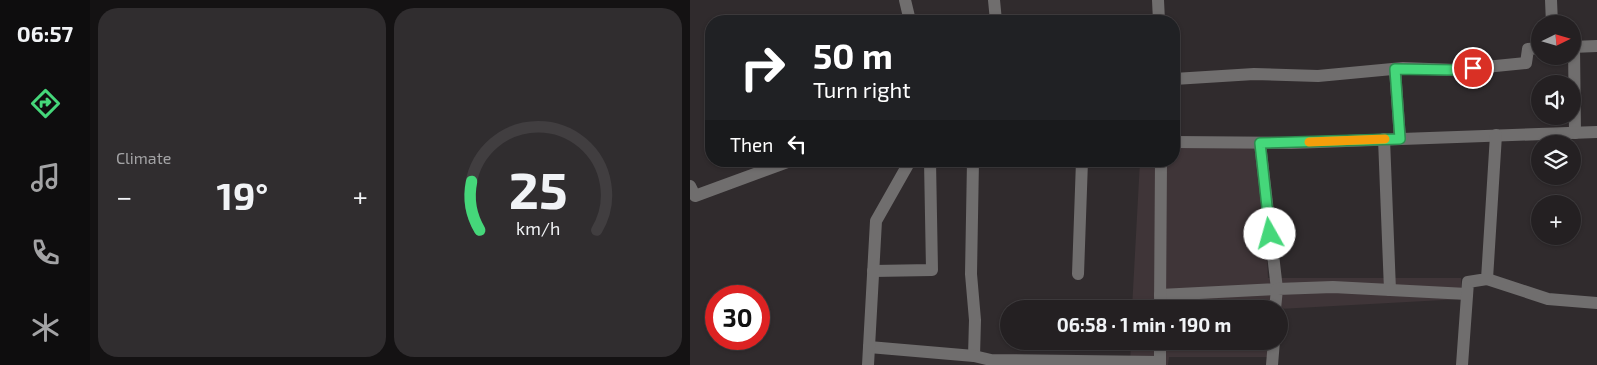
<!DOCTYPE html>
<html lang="en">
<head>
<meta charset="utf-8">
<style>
  :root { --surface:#242022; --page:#302d2f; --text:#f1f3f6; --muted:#a3a3a5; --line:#413e40; --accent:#45d77a }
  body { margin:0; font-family:"Exo 2",sans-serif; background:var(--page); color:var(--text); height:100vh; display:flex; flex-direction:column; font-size:19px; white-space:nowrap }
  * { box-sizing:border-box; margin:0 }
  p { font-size:16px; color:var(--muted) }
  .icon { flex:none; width:28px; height:28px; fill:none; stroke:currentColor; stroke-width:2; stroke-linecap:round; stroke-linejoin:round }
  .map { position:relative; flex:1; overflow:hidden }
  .panel { display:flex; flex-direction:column; gap:8px; padding:8px; background:#141213; width:600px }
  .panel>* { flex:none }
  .guide { position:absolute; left:15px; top:15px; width:475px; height:152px; border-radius:20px; box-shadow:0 1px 4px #0004,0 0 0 1px var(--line); background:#202124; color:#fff; overflow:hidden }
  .needle { width:32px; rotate:85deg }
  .buttons { position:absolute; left:841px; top:15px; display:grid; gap:10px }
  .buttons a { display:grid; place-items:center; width:50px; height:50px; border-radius:50%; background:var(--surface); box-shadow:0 1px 4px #0004,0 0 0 1px var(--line); font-size:25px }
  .speed { position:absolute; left:15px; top:285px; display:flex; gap:10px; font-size:25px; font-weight:700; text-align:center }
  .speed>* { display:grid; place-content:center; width:65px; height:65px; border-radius:50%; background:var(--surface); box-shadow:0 1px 4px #0004,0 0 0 1px var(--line); line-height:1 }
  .speed .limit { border:8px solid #d22; background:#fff; color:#111 }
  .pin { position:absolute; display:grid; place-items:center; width:42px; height:42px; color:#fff; margin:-21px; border:2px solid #fff; border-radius:50%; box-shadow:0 1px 5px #0007 }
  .me { position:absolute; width:55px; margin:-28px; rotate:353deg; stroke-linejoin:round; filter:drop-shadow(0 0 4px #0008) }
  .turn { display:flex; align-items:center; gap:18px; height:105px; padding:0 25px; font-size:22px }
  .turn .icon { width:65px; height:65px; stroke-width:2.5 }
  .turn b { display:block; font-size:35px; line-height:42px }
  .then { display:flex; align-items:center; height:48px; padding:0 25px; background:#0003; gap:10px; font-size:19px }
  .big { font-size:38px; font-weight:700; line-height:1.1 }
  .panel .tile { flex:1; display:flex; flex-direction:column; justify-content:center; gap:8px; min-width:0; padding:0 18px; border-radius:20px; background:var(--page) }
  .panel .dial { align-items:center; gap:0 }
  .dial svg { height:130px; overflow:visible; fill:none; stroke:var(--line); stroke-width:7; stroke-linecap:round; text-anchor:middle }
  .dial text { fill:var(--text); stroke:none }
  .heat { display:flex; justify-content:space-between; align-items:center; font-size:28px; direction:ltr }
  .panel .tiles { flex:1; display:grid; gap:8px; grid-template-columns:repeat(2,1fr) }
  .trip { position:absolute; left:310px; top:300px; width:288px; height:50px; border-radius:25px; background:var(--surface); box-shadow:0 1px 4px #0004,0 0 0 1px var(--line); font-weight:700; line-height:50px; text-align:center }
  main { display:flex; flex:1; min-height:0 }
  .tab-bar { display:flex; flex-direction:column; width:90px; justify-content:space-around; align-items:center; background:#0e0d0e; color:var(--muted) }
  .tab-bar .icon { width:35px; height:35px }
  .tab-bar .on { color:var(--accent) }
  .tab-bar b { font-size:22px; color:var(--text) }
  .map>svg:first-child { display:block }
  .built { fill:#3f3538 }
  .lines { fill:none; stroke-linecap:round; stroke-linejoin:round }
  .minor { stroke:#706e6e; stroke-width:12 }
  .route-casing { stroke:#2d8c4f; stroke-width:12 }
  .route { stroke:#45d77a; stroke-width:9 }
  .slow { stroke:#f59e0b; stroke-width:9 }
</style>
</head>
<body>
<main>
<nav class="tab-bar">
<b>06:57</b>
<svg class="icon on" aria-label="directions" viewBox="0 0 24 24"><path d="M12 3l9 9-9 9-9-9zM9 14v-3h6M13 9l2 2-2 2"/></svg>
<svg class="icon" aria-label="music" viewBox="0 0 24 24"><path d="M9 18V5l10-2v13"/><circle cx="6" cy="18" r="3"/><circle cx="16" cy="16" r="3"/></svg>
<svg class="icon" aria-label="phone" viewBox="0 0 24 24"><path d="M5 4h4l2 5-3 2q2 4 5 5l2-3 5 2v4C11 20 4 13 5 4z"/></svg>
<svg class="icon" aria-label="climate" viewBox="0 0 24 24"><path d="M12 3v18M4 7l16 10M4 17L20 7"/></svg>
</nav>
<section class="panel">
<div class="tiles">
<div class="tile"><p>Climate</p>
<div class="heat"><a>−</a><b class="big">19°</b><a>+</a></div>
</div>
<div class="tile dial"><svg viewBox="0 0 100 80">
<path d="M14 69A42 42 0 1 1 86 69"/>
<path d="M14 69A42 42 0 0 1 9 39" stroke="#45d77a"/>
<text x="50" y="56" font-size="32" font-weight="700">25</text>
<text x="50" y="72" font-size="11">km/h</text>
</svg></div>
</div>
</section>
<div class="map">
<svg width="907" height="365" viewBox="0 0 907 365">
  <rect width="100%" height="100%" fill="#302b2d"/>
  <g class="built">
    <path d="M484,138H571L578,278H771L772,299L589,309H442L450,161H484Z"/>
    <path d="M441,341H587V357H479L478,365H440Z"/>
  </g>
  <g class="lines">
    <g class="minor">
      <path d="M215,0L220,21"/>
      <path d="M304,0L306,21"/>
      <path d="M468,0L469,21"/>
      <path d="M861,0L862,24"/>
      <path d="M882,47L907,46"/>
      <path d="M884,47L885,133"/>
      <path d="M705,69L710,139"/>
      <path d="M484,79L564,74L628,76L713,68L765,70L836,63L838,49L850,48"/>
      <path d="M694,139L700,290"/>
      <path d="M484,142L601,143L907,132"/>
      <path d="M283,161L281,274L285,320L284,356"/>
      <path d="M0,186L5,196L100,161"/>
      <path d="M183,271L242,270L240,161"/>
      <path d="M388,274L392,161"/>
      <path d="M797,279L858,299L907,303"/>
      <path d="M470,295L587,289L570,143"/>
      <path d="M470,309L471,161"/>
      <path d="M585,309L587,289L643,287L777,294"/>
      <path d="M179,347L284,356L301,360L470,362"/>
      <path d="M178,365L186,221L220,161"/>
      <path d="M470,365V341"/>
      <path d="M582,365L584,341"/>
      <path d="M772,365L778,282L797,279L806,135"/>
    </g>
  </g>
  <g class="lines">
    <defs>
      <path id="route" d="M580,234L570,143L710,139L705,69L765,70L783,68"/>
    </defs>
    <use href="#route" class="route-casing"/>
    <use href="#route" class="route"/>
    <path class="slow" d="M619,142L695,139"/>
  </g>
</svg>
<div class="buttons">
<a><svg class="needle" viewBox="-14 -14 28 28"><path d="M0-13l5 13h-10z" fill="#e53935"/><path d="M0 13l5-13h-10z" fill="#a3a3a5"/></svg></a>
<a><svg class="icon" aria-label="sound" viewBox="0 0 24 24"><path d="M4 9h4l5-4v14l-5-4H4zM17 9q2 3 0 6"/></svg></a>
<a><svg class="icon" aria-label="layers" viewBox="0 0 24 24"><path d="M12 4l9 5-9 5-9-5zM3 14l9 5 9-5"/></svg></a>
<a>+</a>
</div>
<div class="speed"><div class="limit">30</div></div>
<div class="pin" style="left:783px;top:68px;background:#d93025"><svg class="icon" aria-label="arrive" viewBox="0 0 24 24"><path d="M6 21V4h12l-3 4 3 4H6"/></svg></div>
<svg class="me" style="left:580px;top:234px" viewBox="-20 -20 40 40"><circle r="19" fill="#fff"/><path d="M0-13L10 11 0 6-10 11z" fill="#45d77a"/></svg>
<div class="trip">06:58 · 1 min · 190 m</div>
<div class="guide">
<div class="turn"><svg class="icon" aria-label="right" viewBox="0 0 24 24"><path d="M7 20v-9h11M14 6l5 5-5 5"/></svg><div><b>50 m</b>Turn right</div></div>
<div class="then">Then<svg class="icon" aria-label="left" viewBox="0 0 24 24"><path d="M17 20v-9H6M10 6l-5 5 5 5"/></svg></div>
</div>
</div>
</main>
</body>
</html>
